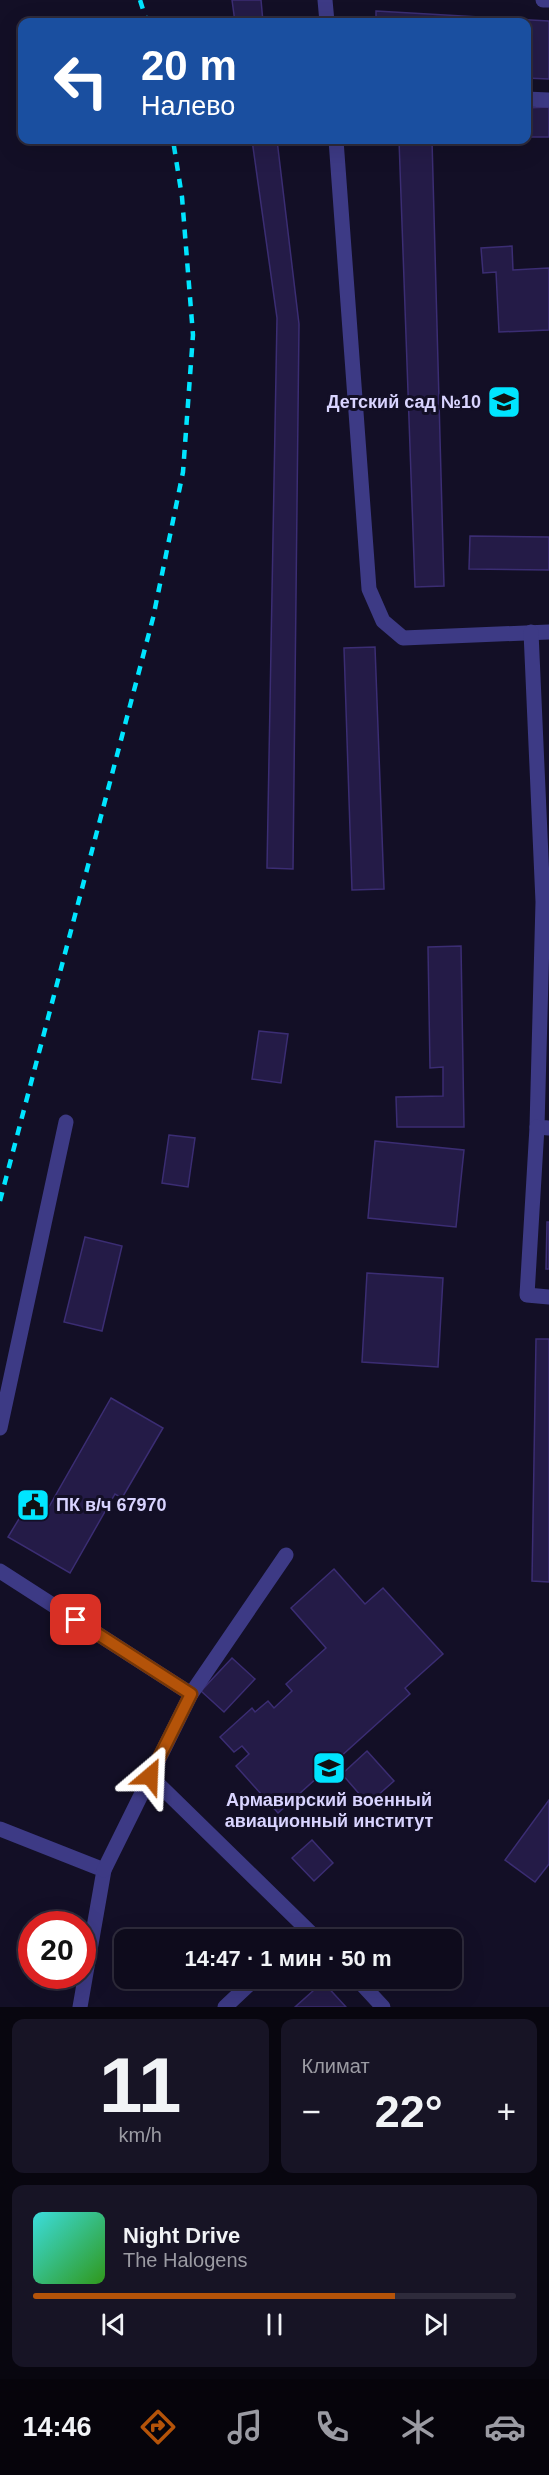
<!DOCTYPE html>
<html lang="ru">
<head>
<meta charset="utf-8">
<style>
  :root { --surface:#0e0b1c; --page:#171425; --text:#f1f3f6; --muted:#9b9ba3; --line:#2e2b3b; --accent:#b45309 }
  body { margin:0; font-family:Arial,sans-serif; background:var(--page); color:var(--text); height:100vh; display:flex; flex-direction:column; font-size:22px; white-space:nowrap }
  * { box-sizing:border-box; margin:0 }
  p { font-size:20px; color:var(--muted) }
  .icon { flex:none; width:33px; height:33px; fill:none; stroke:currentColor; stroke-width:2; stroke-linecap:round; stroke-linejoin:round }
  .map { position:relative; height:2007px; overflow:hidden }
  .details { display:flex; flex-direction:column; gap:12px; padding:12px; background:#08060f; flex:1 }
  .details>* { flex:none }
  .banner { position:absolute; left:18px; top:18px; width:513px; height:126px; border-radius:12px; box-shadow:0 6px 24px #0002,0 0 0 2px var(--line); background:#1a4fa0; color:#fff; overflow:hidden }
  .speed { position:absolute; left:18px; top:1911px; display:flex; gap:12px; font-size:30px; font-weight:700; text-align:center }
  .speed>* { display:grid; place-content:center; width:78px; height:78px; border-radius:50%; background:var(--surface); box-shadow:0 6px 24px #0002,0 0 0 2px var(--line); line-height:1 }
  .speed .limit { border:9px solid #d22; background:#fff; color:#111 }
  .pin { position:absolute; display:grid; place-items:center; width:51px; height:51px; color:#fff; margin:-26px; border-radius:12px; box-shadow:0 3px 9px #0006 }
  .me { position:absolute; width:66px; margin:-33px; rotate:26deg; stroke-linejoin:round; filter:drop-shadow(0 0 4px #0008) }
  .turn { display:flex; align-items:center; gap:21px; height:126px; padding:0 24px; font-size:27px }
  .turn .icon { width:78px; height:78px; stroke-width:2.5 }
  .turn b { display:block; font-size:42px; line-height:51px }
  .big { font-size:45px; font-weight:800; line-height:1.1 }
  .details .card { flex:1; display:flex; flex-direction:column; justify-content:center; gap:9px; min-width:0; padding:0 21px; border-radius:12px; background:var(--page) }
  .details .dial { align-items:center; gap:0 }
  .dial b { font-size:78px; line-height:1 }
  .song { display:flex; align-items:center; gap:18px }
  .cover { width:72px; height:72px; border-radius:9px; background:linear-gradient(135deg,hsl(180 70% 55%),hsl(110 70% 35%)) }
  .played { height:6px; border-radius:3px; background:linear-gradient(90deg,var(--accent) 75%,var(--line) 75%) }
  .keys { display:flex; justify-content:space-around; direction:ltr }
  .heat { display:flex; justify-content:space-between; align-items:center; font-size:33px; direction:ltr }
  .details .tiles { flex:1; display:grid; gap:12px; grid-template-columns:1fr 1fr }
  .card:last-child { grid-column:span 2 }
  .trip { position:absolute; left:114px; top:1929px; width:348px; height:60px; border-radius:12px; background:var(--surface); box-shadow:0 6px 24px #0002,0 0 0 2px var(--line); font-weight:800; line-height:60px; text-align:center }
  .dock { display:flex; height:96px; justify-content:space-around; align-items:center; background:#06040b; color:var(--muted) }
  .dock .icon { width:42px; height:42px }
  .dock .current { color:var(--accent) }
  .dock b { font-size:27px; color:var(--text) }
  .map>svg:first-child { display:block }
  .building { fill:#241b47; stroke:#3b2d73; stroke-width:1.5 }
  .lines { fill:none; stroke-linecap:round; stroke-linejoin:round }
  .lane { stroke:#3d3a85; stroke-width:15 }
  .rail { stroke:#00e5ff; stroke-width:4.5; stroke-dasharray:9 8; stroke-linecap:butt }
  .route-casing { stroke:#753606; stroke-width:15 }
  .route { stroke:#b45309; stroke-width:10 }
  .labels { text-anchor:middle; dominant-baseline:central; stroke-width:6; stroke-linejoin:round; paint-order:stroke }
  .poi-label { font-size:18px; font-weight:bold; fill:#d9d4ff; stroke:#130f26; text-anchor:end }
</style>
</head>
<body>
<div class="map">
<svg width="549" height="2007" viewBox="0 0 549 2007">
  <rect width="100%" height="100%" fill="#130f26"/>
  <g class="building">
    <path d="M232,0H261L263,22H235Z"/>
    <path d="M376,11L549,21V79L526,78V22H376Z"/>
    <path d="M549,107V137H526V108Z"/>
    <path d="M252,140H277L299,324L293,869L267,868L277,318Z"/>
    <path d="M399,140H432L444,586L415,587Z"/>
    <path d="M512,246L513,270L549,268V330L499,332L496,272L483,273L481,248Z"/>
    <path d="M470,536L549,537V570L469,569Z"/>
    <path d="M375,647L384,889L352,890L344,648Z"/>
    <path d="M461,946L464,1127H397L396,1097L443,1096V1067L430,1068L428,947Z"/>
    <path d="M259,1031L288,1034L281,1083L252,1079Z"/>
    <path d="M169,1135L195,1138L188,1187L162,1183Z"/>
    <path d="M375,1141L464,1150L456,1227L368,1218Z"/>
    <path d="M547,1222H549V1269H546Z"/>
    <path d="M85,1237L122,1246L102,1331L64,1322Z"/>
    <path d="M367,1273L443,1278L438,1367L362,1362Z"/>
    <path d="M536,1339H549V1582L532,1581Z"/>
    <path d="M111,1398L163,1428L122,1498L115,1494L70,1573L8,1537L25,1509L42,1519Z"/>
    <path d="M334,1569L365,1604L383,1588L443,1654L405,1688L410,1694L278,1813L236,1766L249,1754L242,1746L234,1752L220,1737L252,1708L255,1712L268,1701L274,1708L292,1691L286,1684L326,1648L291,1608Z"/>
    <path d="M232,1658L255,1679L224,1712L201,1691Z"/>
    <path d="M367,1751L394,1781L368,1804L342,1774Z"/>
    <path d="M549,1800V1864L535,1882L505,1860Z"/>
    <path d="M312,1840L333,1863L314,1881L292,1858Z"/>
    <path d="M323,1982L346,2007H295Z"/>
  </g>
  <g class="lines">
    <g class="lane">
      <path d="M325,0L327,22"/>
      <path d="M543,0H549"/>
      <path d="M526,99L549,100"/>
      <path d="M336,140L369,589L383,621L403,638L549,632"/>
      <path d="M531,632L543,902L537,1127L549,1128"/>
      <path d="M537,1127L527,1295L549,1297"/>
      <path d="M0,1428L66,1122"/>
      <path d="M0,1571L191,1694"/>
      <path d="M150,1776L318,1940"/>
      <path d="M0,1829L104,1870L80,2007"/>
      <path d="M104,1870L191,1694L286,1555"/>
      <path d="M356,1978L383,2007"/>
      <path d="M225,2007L256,1978"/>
    </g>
    <g class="rail">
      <path d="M140,0L147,22"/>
      <path d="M0,1201L153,618L183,472L193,335L182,197L173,140"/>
    </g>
  </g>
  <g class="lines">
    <defs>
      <path id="route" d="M76,1620L191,1694L150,1776"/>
    </defs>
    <use href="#route" class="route-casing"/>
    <use href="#route" class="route"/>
  </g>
  <defs>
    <symbol id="school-square" viewBox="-11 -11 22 22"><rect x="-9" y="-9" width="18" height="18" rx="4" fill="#00e5ff" stroke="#130f26"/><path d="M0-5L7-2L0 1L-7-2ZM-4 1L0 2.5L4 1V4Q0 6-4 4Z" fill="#111"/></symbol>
    <symbol id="civic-square" viewBox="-11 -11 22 22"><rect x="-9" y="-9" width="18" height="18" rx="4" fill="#00e5ff" stroke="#130f26"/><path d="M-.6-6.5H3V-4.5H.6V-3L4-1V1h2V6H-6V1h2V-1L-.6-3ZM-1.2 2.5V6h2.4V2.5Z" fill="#111"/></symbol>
    <symbol id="university-square" viewBox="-11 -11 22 22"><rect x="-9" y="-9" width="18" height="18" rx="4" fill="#00e5ff" stroke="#130f26"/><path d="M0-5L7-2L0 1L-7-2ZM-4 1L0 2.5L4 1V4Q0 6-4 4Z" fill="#111"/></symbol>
  </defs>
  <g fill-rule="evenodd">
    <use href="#school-square" x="485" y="383" width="38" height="38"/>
    <use href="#civic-square" x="14" y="1486" width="38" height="38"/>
    <use href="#university-square" x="310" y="1749" width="38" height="38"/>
  </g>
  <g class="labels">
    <g class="poi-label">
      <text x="481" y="402">Детский сад №10</text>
      <text x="56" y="1505" text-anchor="start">ПК в/ч 67970</text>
      <text x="329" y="1800" text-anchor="middle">Армавирский военный<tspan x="329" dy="21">авиационный институт</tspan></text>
    </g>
  </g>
</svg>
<div class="speed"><div class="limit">20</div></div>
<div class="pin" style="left:76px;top:1620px;background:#d93025"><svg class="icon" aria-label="arrive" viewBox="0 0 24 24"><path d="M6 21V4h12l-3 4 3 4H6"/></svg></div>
<svg class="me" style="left:150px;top:1776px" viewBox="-20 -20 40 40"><path d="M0-17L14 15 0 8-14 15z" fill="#b45309" stroke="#fff" stroke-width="4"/></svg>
<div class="trip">14:47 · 1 мин · 50 m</div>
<div class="banner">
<div class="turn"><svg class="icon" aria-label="left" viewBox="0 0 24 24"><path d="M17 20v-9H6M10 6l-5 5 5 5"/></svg><div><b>20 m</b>Налево</div></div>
</div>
</div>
<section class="details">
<div class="tiles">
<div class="card dial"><b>11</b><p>km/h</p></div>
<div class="card"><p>Климат</p>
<div class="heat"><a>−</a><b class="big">22°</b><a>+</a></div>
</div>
<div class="card">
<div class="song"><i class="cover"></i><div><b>Night Drive</b><p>The Halogens</p></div></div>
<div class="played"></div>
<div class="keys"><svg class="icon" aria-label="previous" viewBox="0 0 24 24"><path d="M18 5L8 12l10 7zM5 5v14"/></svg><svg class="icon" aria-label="pause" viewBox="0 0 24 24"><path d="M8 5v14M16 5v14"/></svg><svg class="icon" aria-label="next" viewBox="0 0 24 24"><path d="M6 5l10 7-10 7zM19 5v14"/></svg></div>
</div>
</div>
</section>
<nav class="dock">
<b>14:46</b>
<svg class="icon current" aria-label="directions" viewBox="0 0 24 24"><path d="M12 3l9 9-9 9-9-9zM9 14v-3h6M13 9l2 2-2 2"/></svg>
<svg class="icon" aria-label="music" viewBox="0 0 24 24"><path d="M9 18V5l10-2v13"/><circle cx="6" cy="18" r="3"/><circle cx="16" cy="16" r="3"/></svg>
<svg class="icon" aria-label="phone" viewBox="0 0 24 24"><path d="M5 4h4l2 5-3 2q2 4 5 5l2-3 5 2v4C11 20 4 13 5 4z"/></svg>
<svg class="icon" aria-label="climate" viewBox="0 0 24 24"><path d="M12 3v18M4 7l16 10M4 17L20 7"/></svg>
<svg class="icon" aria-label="car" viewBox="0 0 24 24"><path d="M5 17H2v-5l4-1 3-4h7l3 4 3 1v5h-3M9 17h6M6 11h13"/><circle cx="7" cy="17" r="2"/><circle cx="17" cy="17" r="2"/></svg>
</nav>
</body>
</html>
